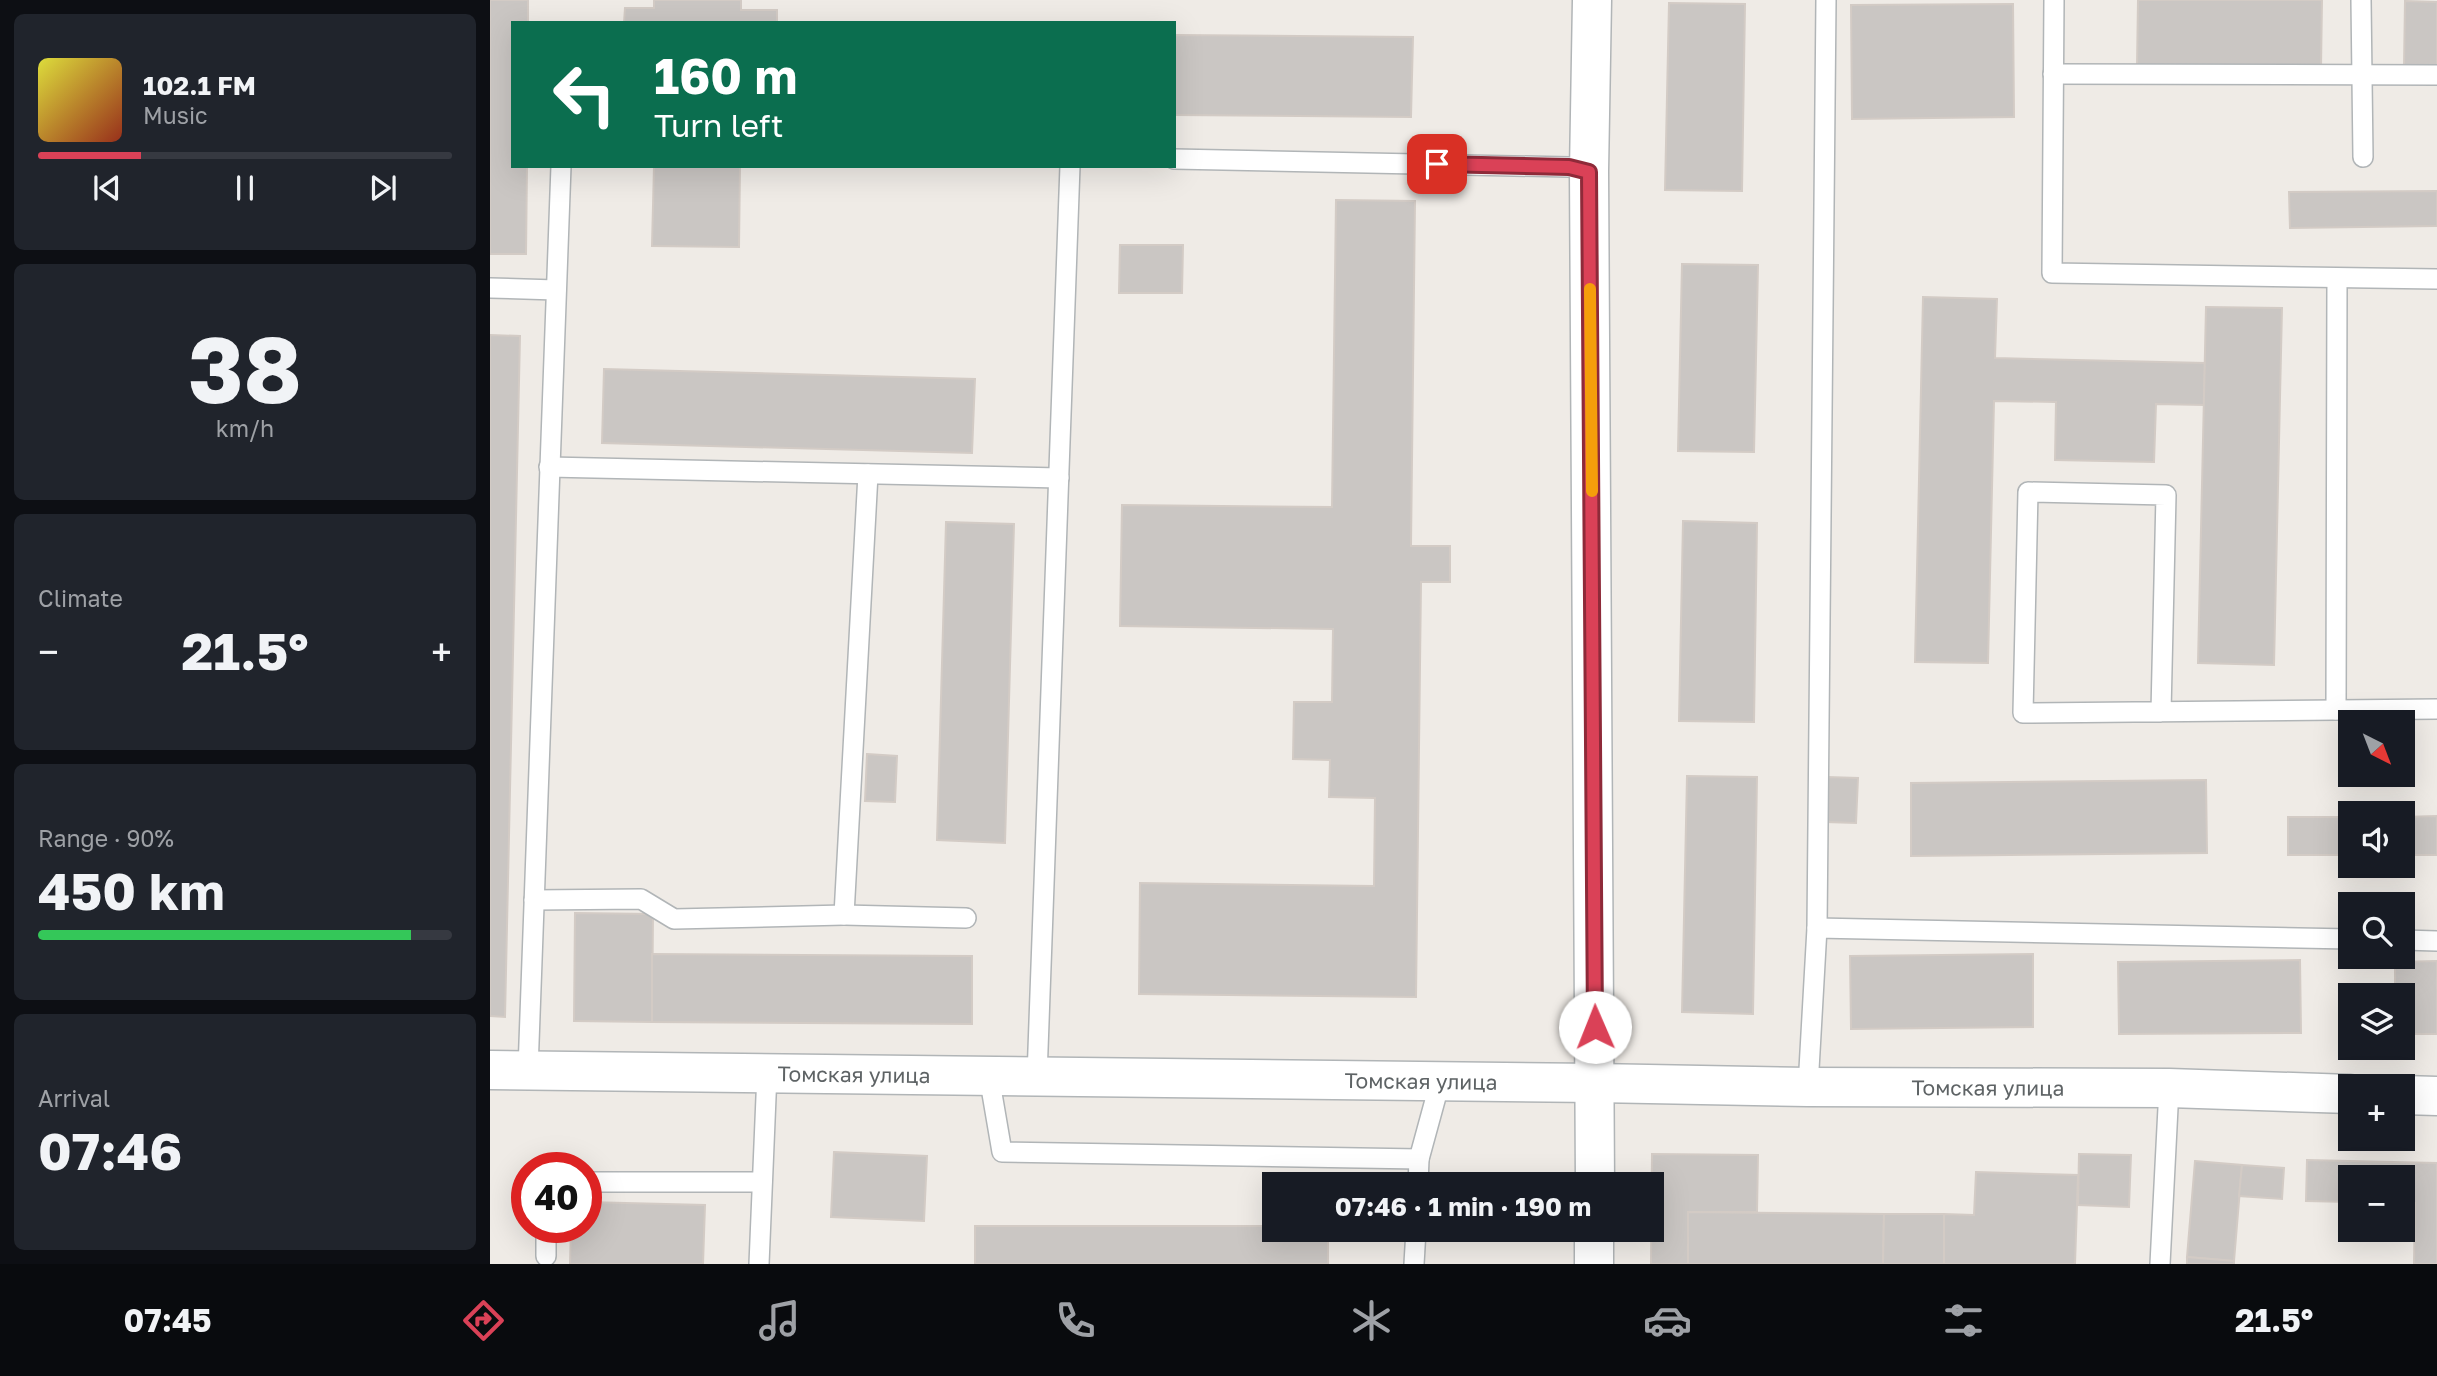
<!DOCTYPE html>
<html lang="en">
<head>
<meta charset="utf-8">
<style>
  :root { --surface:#171b24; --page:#20242c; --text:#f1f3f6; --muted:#9ea1a6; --line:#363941; --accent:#da4157 }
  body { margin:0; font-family:"Golos Text",sans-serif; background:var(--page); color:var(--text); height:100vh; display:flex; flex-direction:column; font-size:26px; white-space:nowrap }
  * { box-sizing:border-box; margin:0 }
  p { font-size:23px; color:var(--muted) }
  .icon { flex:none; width:38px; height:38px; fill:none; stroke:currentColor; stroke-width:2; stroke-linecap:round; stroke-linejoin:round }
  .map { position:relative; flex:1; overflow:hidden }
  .sheet { display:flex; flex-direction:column; gap:14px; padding:14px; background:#0d0f14; width:490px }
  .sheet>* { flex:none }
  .top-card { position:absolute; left:21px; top:21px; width:665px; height:147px; border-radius:0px; box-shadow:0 7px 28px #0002; background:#0b6e4f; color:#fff; overflow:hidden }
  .needle { width:46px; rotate:138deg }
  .tools { position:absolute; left:1848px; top:710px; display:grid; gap:14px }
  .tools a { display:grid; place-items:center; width:77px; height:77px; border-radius:0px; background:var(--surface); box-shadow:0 7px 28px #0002; font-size:35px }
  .speed { position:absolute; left:21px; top:1152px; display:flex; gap:14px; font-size:35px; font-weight:700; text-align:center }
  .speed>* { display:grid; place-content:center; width:91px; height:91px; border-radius:50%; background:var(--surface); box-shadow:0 7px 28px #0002; line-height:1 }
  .speed .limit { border:10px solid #d22; background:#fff; color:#111 }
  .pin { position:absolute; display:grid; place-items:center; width:60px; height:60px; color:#fff; margin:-30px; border-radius:14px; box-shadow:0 4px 10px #0006 }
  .me { position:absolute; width:77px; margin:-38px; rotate:359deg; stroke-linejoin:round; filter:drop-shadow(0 0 5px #0008) }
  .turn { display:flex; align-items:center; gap:24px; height:147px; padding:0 28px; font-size:32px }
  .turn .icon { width:91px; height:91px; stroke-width:2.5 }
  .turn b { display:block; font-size:49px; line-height:60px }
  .big { font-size:52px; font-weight:700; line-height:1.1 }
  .sheet .card { flex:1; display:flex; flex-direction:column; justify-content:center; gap:10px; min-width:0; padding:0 24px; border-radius:10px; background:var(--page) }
  .sheet .dial { align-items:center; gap:0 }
  .dial b { font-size:91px; line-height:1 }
  .song { display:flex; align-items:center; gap:21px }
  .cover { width:84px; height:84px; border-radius:10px; background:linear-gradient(135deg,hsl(60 70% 55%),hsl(10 70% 35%)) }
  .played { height:7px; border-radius:4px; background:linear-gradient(90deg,var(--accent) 25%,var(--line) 25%) }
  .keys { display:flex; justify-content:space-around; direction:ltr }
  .heat { display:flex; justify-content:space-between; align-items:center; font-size:38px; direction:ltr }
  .charge { height:10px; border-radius:5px; background:linear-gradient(90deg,#34c759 90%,var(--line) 0) }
  .trip { position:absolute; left:772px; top:1172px; width:402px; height:70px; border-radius:0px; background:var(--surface); box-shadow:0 7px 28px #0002; font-weight:700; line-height:70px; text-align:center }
  .menu { display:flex; height:112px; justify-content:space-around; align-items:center; background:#090b0e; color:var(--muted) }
  .menu .icon { width:49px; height:49px }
  .menu .active { color:var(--accent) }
  .menu b { font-size:32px; color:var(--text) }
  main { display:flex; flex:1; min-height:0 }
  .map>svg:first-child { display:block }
  .building { fill:#cac6c3; stroke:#d3cbc5; stroke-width:2 }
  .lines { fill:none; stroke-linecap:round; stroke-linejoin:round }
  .service-casing { stroke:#b1b5b7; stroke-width:22 }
  .tertiary-casing { stroke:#b1b5b7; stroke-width:41 }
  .service { stroke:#fff; stroke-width:19 }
  .tertiary { stroke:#fff; stroke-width:38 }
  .route-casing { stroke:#8e2a39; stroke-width:18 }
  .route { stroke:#da4157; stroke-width:12 }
  .slow { stroke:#f59e0b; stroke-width:12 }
  .labels { text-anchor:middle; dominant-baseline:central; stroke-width:5; stroke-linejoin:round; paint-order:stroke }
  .street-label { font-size:21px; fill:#5e6365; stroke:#fff }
</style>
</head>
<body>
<main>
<section class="sheet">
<div class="card">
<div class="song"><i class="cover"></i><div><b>102.1 FM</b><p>Music</p></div></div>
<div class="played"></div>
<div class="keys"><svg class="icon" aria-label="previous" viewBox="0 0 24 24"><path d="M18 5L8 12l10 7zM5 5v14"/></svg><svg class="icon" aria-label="pause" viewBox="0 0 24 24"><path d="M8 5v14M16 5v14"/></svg><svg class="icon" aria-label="next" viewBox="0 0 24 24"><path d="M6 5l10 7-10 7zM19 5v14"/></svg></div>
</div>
<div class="card dial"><b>38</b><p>km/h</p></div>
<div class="card"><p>Climate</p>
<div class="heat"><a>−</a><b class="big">21.5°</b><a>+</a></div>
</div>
<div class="card"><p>Range · 90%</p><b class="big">450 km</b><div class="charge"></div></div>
<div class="card"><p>Arrival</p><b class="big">07:46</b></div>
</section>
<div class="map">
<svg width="1947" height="1264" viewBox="0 0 1947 1264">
  <rect width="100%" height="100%" fill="#efebe6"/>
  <g class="building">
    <path d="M0,0H38V23H23V166H37L36,254H0Z"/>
    <path d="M164,0H251V10H287V23H134L135,8H164Z"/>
    <path d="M1648,0H1832L1831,68L1647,67Z"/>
    <path d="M1915,1L1947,2V67H1914Z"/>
    <path d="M1179,3L1255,4L1252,191L1175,190Z"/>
    <path d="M1523,4L1524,117L1362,119L1361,5Z"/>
    <path d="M684,35L923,37L921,117L684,115Z"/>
    <path d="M164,166H250L249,247L162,246Z"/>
    <path d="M1947,191V226L1800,228L1799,192Z"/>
    <path d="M846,200L925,201L921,546H960V582H931L926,997L649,994L650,883L884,886L885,798L839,797L840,760L803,759L804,702H842L843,629L630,626L632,505L842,507Z"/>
    <path d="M630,245H693L692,293H629Z"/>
    <path d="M1192,264L1268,265L1264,452L1188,451Z"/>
    <path d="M1433,297L1507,299L1505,358L1715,363L1714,405L1666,404L1664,462L1565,460L1566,402L1504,401L1498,663L1425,662Z"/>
    <path d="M1716,307L1792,308L1784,665L1708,663Z"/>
    <path d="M0,335L30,336L15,1017L0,1016Z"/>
    <path d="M114,369L485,379L482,453L112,443Z"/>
    <path d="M1193,521L1267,523L1264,722L1189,721Z"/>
    <path d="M456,522L524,524L515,843L447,840Z"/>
    <path d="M377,754L407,756L405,802L375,801Z"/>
    <path d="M1197,776L1267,777L1263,1014L1192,1012Z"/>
    <path d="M1337,777L1368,778L1366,823L1336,822Z"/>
    <path d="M1716,780L1717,853L1421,856V783Z"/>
    <path d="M1947,816V855H1913V817Z"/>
    <rect x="1798" y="817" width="62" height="38"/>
    <path d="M85,913L163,914L162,1022L84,1021Z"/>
    <path d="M162,954L482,956V1024L162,1022Z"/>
    <path d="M1543,954V1027L1361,1029L1360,956Z"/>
    <path d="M1810,960L1811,1033L1629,1034L1628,962Z"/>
    <path d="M1947,961V1034H1913V996H1905V962Z"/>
    <path d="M344,1152L437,1156L434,1221L341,1217Z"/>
    <path d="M1162,1154L1268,1155L1267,1212H1198V1264H1161Z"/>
    <path d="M1589,1154L1641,1155L1639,1207L1588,1205Z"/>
    <path d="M1817,1160L1947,1163V1264H1924L1925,1203H1913V1178H1860V1202L1816,1201Z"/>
    <path d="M1705,1161L1752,1165L1744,1261L1697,1257Z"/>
    <path d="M1752,1165L1794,1168L1792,1199L1749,1196Z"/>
    <path d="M1486,1172L1588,1175L1585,1264H1454V1214L1484,1215Z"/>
    <path d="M96,1202L215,1205L213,1264H80L81,1227H96Z"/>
    <path d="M1198,1212L1394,1214L1393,1264H1198Z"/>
    <path d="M1394,1214H1454V1264H1393Z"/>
    <path d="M485,1226H784V1230H838V1264H485Z"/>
    <path d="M1697,1257L1744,1261V1264H1697Z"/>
  </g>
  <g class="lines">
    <defs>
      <g id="service">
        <path d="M1564,0L1562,273L1947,279"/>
        <path d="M1871,0L1873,157"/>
        <path d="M1563,74L1947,75"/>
        <path d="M684,159L1079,167L1099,171"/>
        <path d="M0,288L66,290"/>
        <path d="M59,467L569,478"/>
        <path d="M1846,710L1847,278"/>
        <path d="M1671,712L1676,495L1538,492L1533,713L1947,709"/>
        <path d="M44,900L151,899L184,919L354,915L378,474"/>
        <path d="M354,915L476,918"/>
        <path d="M1327,928L1336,0"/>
        <path d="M1913,940L1947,941"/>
        <path d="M38,1070L71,166"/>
        <path d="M499,1076L512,1152L929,1159L950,1082"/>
        <path d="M547,1077L580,166"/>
        <path d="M1318,1087L1327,928L1860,939"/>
        <path d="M96,1182H272"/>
        <path d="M928,1185L929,1159"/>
        <path d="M56,1256V1227"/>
        <path d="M269,1264L277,1073"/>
        <path d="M924,1264L926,1230"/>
        <path d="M1670,1264L1679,1088"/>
      </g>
      <g id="tertiary">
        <path d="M1102,0L1099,171L1105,1185"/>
        <path id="s1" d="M0,1070L1106,1083L1318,1087L1679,1088L1860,1094"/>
        <path d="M1913,1095L1947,1096"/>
        <path d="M1104,1264V1230"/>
      </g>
    </defs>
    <use href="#service" class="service-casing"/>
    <use href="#tertiary" class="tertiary-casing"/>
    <use href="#service" class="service"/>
    <use href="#tertiary" class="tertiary"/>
  </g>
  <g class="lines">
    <defs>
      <path id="route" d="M947,164L1079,167L1099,172L1105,1027"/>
    </defs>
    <use href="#route" class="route-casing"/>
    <use href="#route" class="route"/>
    <path class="slow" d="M1100,289L1102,491"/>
  </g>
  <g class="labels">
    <g class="street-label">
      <text stroke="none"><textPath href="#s1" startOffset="364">Томская улица</textPath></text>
      <text stroke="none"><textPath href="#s1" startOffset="931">Томская улица</textPath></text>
      <text stroke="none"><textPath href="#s1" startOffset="1498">Томская улица</textPath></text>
    </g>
  </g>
</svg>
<div class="tools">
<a><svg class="needle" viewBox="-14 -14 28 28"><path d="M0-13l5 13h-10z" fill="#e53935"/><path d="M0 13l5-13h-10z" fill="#9ea1a6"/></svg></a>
<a><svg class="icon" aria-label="sound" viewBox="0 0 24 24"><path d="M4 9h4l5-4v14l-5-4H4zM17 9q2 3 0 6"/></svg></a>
<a><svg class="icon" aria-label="search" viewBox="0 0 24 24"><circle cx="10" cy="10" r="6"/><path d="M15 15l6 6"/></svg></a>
<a><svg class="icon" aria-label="layers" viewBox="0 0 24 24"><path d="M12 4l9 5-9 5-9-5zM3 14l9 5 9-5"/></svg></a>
<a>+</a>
<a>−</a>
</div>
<div class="speed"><div class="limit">40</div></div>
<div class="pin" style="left:947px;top:164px;background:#d93025"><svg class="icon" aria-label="arrive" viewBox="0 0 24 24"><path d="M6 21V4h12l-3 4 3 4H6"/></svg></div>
<svg class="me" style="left:1105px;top:1027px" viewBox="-20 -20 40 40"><circle r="19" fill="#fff"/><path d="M0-13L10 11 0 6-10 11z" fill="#da4157"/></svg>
<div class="trip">07:46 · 1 min · 190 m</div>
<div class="top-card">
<div class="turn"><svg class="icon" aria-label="left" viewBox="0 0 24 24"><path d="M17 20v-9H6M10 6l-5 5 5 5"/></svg><div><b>160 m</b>Turn left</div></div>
</div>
</div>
</main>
<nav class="menu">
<b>07:45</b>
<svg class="icon active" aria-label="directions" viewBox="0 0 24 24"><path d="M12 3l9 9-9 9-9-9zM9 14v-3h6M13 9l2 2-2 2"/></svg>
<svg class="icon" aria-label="music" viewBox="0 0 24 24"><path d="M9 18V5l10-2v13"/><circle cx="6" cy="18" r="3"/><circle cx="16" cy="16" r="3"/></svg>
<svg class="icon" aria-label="phone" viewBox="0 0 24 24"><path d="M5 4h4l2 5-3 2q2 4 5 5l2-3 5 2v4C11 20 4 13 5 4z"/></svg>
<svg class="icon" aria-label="climate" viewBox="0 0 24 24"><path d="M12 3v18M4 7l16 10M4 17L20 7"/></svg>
<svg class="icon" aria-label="car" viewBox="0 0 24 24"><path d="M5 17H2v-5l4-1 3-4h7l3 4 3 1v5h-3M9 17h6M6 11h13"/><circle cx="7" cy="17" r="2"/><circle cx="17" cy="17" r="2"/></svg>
<svg class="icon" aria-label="filters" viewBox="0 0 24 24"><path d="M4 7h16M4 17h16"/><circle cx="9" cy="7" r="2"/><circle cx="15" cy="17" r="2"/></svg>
<b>21.5°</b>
</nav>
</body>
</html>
